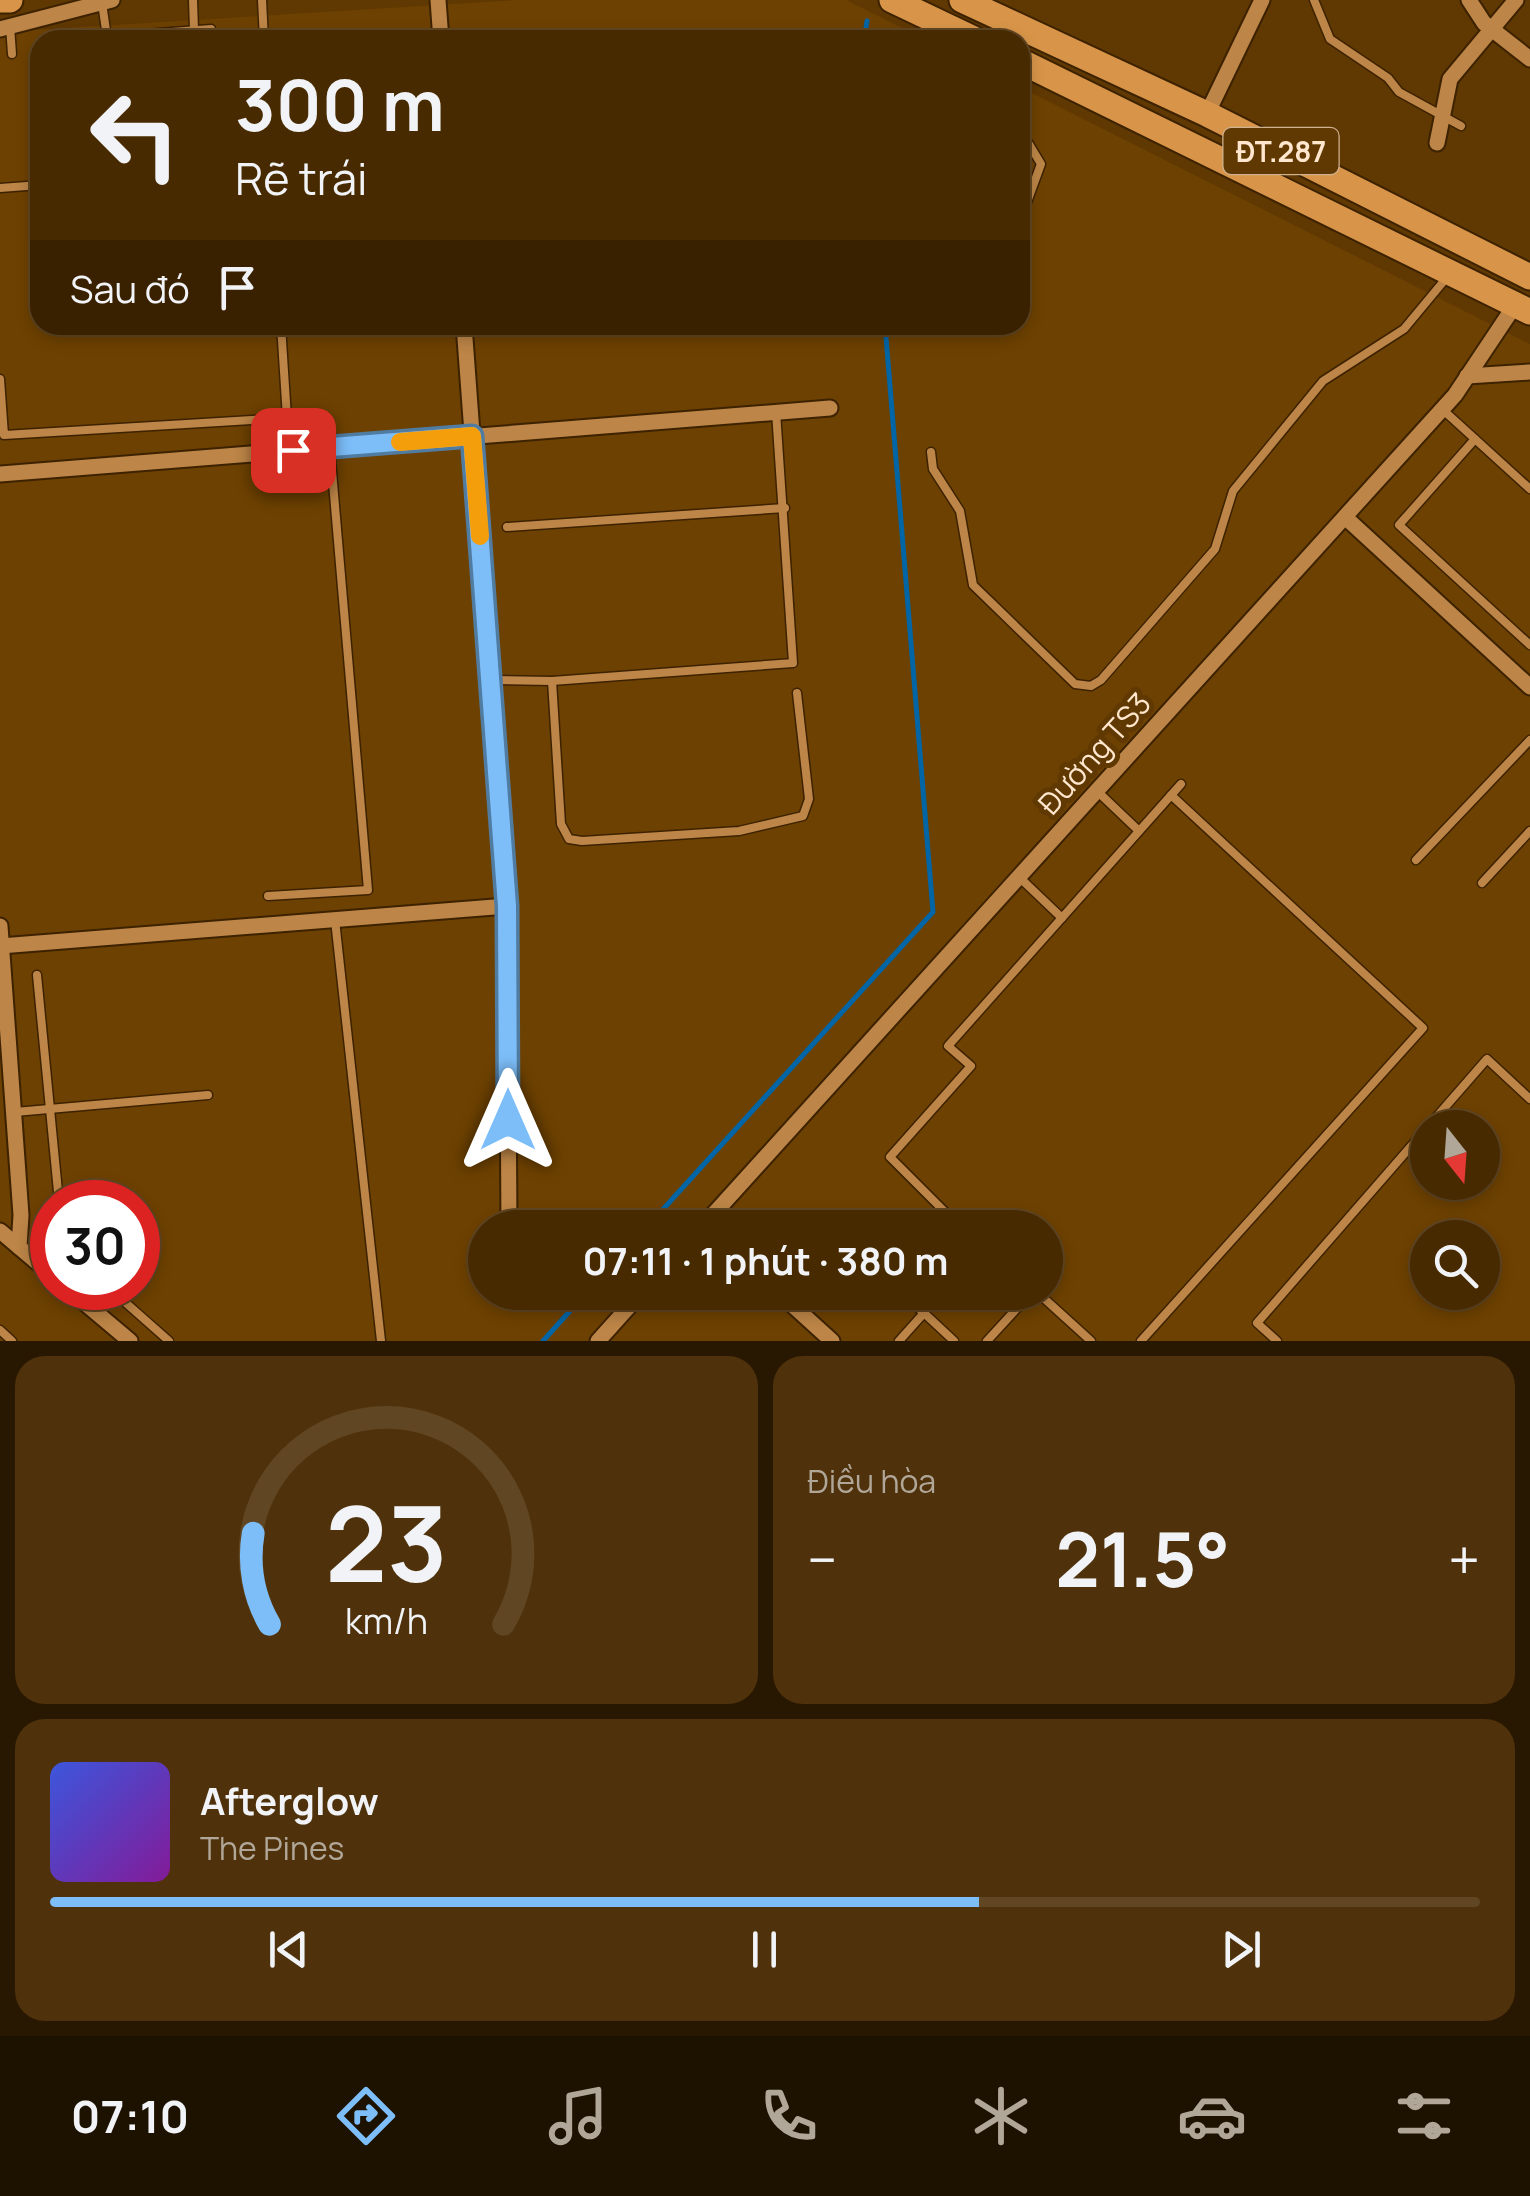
<!DOCTYPE html>
<html lang="vi">
<head>
<meta charset="utf-8">
<style>
  :root { --surface:#482a01; --page:#4f320b; --text:#f1f3f6; --muted:#b1a799; --line:#604623; --accent:#7dbef9 }
  body { margin:0; font-family:Manrope,sans-serif; background:var(--page); color:var(--text); height:100vh; display:flex; flex-direction:column; font-size:38px; white-space:nowrap }
  * { box-sizing:border-box; margin:0 }
  p { font-size:32px; color:var(--muted) }
  .icon { flex:none; width:55px; height:55px; fill:none; stroke:currentColor; stroke-width:2; stroke-linecap:round; stroke-linejoin:round }
  .map { position:relative; height:1341px; overflow:hidden }
  .details { display:flex; flex-direction:column; gap:15px; padding:15px; background:#281701; flex:1 }
  .details>* { flex:none }
  .guide { position:absolute; left:30px; top:30px; width:1000px; height:305px; border-radius:30px; box-shadow:0 5px 15px #0003,0 0 0 2px var(--line); background:#482a01; color:var(--text); overflow:hidden }
  .needle { width:65px; rotate:163deg }
  .fabs { position:absolute; left:1410px; top:1110px; display:grid; gap:20px }
  .fabs a { display:grid; place-items:center; width:90px; height:90px; border-radius:50%; background:var(--surface); box-shadow:0 5px 15px #0003,0 0 0 2px var(--line); font-size:50px }
  .speed { position:absolute; left:30px; top:1180px; display:flex; gap:20px; font-size:50px; font-weight:700; text-align:center }
  .speed>* { display:grid; place-content:center; width:130px; height:130px; border-radius:50%; background:var(--surface); box-shadow:0 5px 15px #0003,0 0 0 2px var(--line); line-height:1 }
  .speed .limit { border:15px solid #d22; background:#fff; color:#111 }
  .pin { position:absolute; display:grid; place-items:center; width:85px; height:85px; color:#fff; margin:-42px; border-radius:20px; box-shadow:0 5px 15px #0006 }
  .me { position:absolute; width:110px; margin:-55px; rotate:0deg; stroke-linejoin:round; filter:drop-shadow(0 0 8px #0008) }
  .turn { display:flex; align-items:center; gap:35px; height:210px; padding:0 40px; font-size:45px }
  .turn .icon { width:130px; height:130px; stroke-width:2.5 }
  .turn b { display:block; font-size:70px; line-height:85px }
  .then { display:flex; align-items:center; height:95px; padding:0 40px; background:#0003; gap:20px; font-size:38px }
  .big { font-size:75px; font-weight:700; line-height:1.1 }
  .details .tile { flex:1; display:flex; flex-direction:column; justify-content:center; gap:15px; min-width:0; padding:0 35px; border-radius:30px; background:var(--page) }
  .details .dial { align-items:center; gap:0 }
  .dial svg { height:260px; overflow:visible; fill:none; stroke:var(--line); stroke-width:7; stroke-linecap:round; text-anchor:middle }
  .dial text { fill:var(--text); stroke:none }
  .song { display:flex; align-items:center; gap:30px }
  .cover { width:120px; height:120px; border-radius:15px; background:linear-gradient(135deg,hsl(230 70% 55%),hsl(290 70% 35%)) }
  .played { height:10px; border-radius:5px; background:linear-gradient(90deg,var(--accent) 65%,var(--line) 65%) }
  .keys { display:flex; justify-content:space-around; direction:ltr }
  .heat { display:flex; justify-content:space-between; align-items:center; font-size:55px; direction:ltr }
  .details .tiles { flex:1; display:grid; gap:15px; grid-template-columns:1fr 1fr }
  .tile:last-child { grid-column:span 2 }
  .trip { position:absolute; left:468px; top:1210px; width:595px; height:100px; border-radius:50px; background:var(--surface); box-shadow:0 5px 15px #0003,0 0 0 2px var(--line); font-weight:700; line-height:100px; text-align:center }
  .tab-bar { display:flex; height:160px; justify-content:space-around; align-items:center; background:#1d1100; color:var(--muted) }
  .tab-bar .icon { width:70px; height:70px }
  .tab-bar .on { color:var(--accent) }
  .tab-bar b { font-size:45px; color:var(--text) }
  .map>svg:first-child { display:block }
  .built { fill:#6d4101; fill-rule:evenodd }
  .lines { fill:none; stroke-linecap:round; stroke-linejoin:round }
  .stream { stroke:#0265a5; stroke-width:5 }
  .service-casing { stroke:#3d2200; stroke-width:11 }
  .minor-casing { stroke:#3d2200; stroke-width:19 }
  .primary-casing { stroke:#3d2200; stroke-width:29 }
  .service { stroke:#bd8547; stroke-width:8 }
  .minor { stroke:#bd8547; stroke-width:15 }
  .primary { stroke:#d89549; stroke-width:25 }
  .route-casing { stroke:#517ca2; stroke-width:25 }
  .route { stroke:#7dbef9; stroke-width:18 }
  .slow { stroke:#f59e0b; stroke-width:18 }
  .labels { text-anchor:middle; dominant-baseline:central; stroke-width:10; stroke-linejoin:round; paint-order:stroke }
  .shield { fill:#603801; stroke:#cfb290; stroke-width:2.5 }
  .shield-label { font-size:28px; font-weight:bold; fill:#ffe6ce }
  .street-label { font-size:30px; fill:#ffe6ce; stroke:#603801 }
</style>
</head>
<body>
<div class="map">
<svg width="1530" height="1341" viewBox="0 0 1530 1341">
  <rect width="100%" height="100%" fill="#603801"/>
  <path class="built" d="M518,0H846L926,40H40V325H1020V87L1530,344V1341H0V32ZM1428,1128H1482V1182H1428ZM52,1202H138V1288H52ZM485,1228H1045V1292H485ZM1428,1238H1482V1292H1428Z"/>
  <g class="lines">
    <g class="stream">
      <path d="M864,40L867,21"/>
      <path d="M646,1228L933,912L885,325"/>
      <path d="M543,1341L587,1292"/>
    </g>
    <defs>
      <g id="service">
        <path d="M193,0L194,30"/>
        <path d="M262,0L264,40"/>
        <path d="M1314,0L1330,39L1388,78L1399,92L1461,126"/>
        <path d="M102,3L107,37"/>
        <path d="M10,26L12,54"/>
        <path d="M94,38L211,29"/>
        <path d="M1020,93L1029,71"/>
        <path d="M1020,129L1041,164L1023,213"/>
        <path d="M0,188L40,185"/>
        <path d="M0,379L4,435L287,418L281,325"/>
        <path d="M1442,409L1530,489"/>
        <path d="M1475,439L1399,525L1530,645"/>
        <path d="M931,452L933,469L960,511L973,585L1075,684L1091,686L1101,680L1215,549L1233,491L1323,381L1404,329L1448,276"/>
        <path d="M507,527L785,508"/>
        <path d="M491,680L552,681L793,663L776,412"/>
        <path d="M552,681L561,824L569,839L582,841L739,831L803,816L809,799L797,693"/>
        <path d="M1097,791L1139,831"/>
        <path d="M1416,860L1530,740"/>
        <path d="M1019,877L1062,918"/>
        <path d="M1482,883L1530,831"/>
        <path d="M268,896L368,890L330,448"/>
        <path d="M335,920L381,1341"/>
        <path d="M37,975L59,1202"/>
        <path d="M15,1112L208,1095"/>
        <path d="M961,1228L890,1157L971,1066L948,1046L1181,784"/>
        <path d="M109,1288L169,1341"/>
        <path d="M1037,1292L1091,1341"/>
        <path d="M924,1313L954,1341"/>
        <path d="M0,1330L12,1341"/>
        <path d="M899,1341L924,1313L910,1301L916,1292"/>
        <path d="M987,1341L1032,1292"/>
        <path d="M1141,1341L1423,1028L1171,795"/>
        <path d="M1277,1341L1257,1323L1487,1059L1530,1099"/>
      </g>
      <g id="minor">
        <path d="M438,0L441,40"/>
        <path d="M1469,0L1484,23L1530,59"/>
        <path d="M0,29L112,0"/>
        <path d="M1207,114L1262,0"/>
        <path d="M1437,143L1450,79L1516,0"/>
        <path d="M464,325L507,906L509,1228"/>
        <path d="M1467,376L1530,372"/>
        <path d="M0,474L830,408"/>
        <path d="M1345,517L1530,687"/>
        <path d="M0,926L21,1215L19,1247"/>
        <path d="M0,946L507,906"/>
        <path d="M701,1228L1455,395L1515,305"/>
        <path d="M0,1231L52,1275"/>
        <path d="M67,1288L130,1341"/>
        <path d="M778,1292L832,1341"/>
        <path d="M598,1341L642,1292"/>
      </g>
      <g id="primary">
        <path d="M0,0H10"/>
        <path d="M892,0L976,40"/>
        <path d="M962,0L1207,114L1530,277"/>
        <path d="M1020,61L1530,312"/>
      </g>
    </defs>
    <use href="#service" class="service-casing"/>
    <use href="#minor" class="minor-casing"/>
    <use href="#primary" class="primary-casing"/>
    <use href="#service" class="service"/>
    <use href="#minor" class="minor"/>
    <use href="#primary" class="primary"/>
  </g>
  <g class="lines">
    <defs>
      <path id="route" d="M293,450L472,436L507,906L508,1120"/>
    </defs>
    <use href="#route" class="route-casing"/>
    <use href="#route" class="route"/>
    <path class="slow" d="M400,442L472,436L480,536"/>
  </g>
  <g class="labels">
    <rect class="shield" x="1223.5" y="128" width="115" height="46" rx="8"/>
    <g class="shield-label">
      <text x="1281" y="151">ĐT.287</text>
    </g>
    <g class="street-label">
      <text transform="translate(1094 753) rotate(-48)">Đường TS3</text>
    </g>
  </g>
</svg>
<div class="fabs">
<a><svg class="needle" viewBox="-14 -14 28 28"><path d="M0-13l5 13h-10z" fill="#e53935"/><path d="M0 13l5-13h-10z" fill="#b1a799"/></svg></a>
<a><svg class="icon" aria-label="search" viewBox="0 0 24 24"><circle cx="10" cy="10" r="6"/><path d="M15 15l6 6"/></svg></a>
</div>
<div class="speed"><div class="limit">30</div></div>
<div class="pin" style="left:293px;top:450px;background:#d93025"><svg class="icon" aria-label="arrive" viewBox="0 0 24 24"><path d="M6 21V4h12l-3 4 3 4H6"/></svg></div>
<svg class="me" style="left:508px;top:1120px" viewBox="-20 -20 40 40"><path d="M0-17L14 15 0 8-14 15z" fill="#7dbef9" stroke="#fff" stroke-width="4"/></svg>
<div class="trip">07:11 · 1 phút · 380 m</div>
<div class="guide">
<div class="turn"><svg class="icon" aria-label="left" viewBox="0 0 24 24"><path d="M17 20v-9H6M10 6l-5 5 5 5"/></svg><div><b>300 m</b>Rẽ trái</div></div>
<div class="then">Sau đó<svg class="icon" aria-label="arrive" viewBox="0 0 24 24"><path d="M6 21V4h12l-3 4 3 4H6"/></svg></div>
</div>
</div>
<section class="details">
<div class="tiles">
<div class="tile dial"><svg viewBox="0 0 100 80">
<path d="M14 69A42 42 0 1 1 86 69"/>
<path d="M14 69A42 42 0 0 1 9 41" stroke="#7dbef9"/>
<text x="50" y="56" font-size="32" font-weight="700">23</text>
<text x="50" y="72" font-size="11">km/h</text>
</svg></div>
<div class="tile"><p>Điều hòa</p>
<div class="heat"><a>−</a><b class="big">21.5°</b><a>+</a></div>
</div>
<div class="tile">
<div class="song"><i class="cover"></i><div><b>Afterglow</b><p>The Pines</p></div></div>
<div class="played"></div>
<div class="keys"><svg class="icon" aria-label="previous" viewBox="0 0 24 24"><path d="M18 5L8 12l10 7zM5 5v14"/></svg><svg class="icon" aria-label="pause" viewBox="0 0 24 24"><path d="M8 5v14M16 5v14"/></svg><svg class="icon" aria-label="next" viewBox="0 0 24 24"><path d="M6 5l10 7-10 7zM19 5v14"/></svg></div>
</div>
</div>
</section>
<nav class="tab-bar">
<b>07:10</b>
<svg class="icon on" aria-label="directions" viewBox="0 0 24 24"><path d="M12 3l9 9-9 9-9-9zM9 14v-3h6M13 9l2 2-2 2"/></svg>
<svg class="icon" aria-label="music" viewBox="0 0 24 24"><path d="M9 18V5l10-2v13"/><circle cx="6" cy="18" r="3"/><circle cx="16" cy="16" r="3"/></svg>
<svg class="icon" aria-label="phone" viewBox="0 0 24 24"><path d="M5 4h4l2 5-3 2q2 4 5 5l2-3 5 2v4C11 20 4 13 5 4z"/></svg>
<svg class="icon" aria-label="climate" viewBox="0 0 24 24"><path d="M12 3v18M4 7l16 10M4 17L20 7"/></svg>
<svg class="icon" aria-label="car" viewBox="0 0 24 24"><path d="M5 17H2v-5l4-1 3-4h7l3 4 3 1v5h-3M9 17h6M6 11h13"/><circle cx="7" cy="17" r="2"/><circle cx="17" cy="17" r="2"/></svg>
<svg class="icon" aria-label="filters" viewBox="0 0 24 24"><path d="M4 7h16M4 17h16"/><circle cx="9" cy="7" r="2"/><circle cx="15" cy="17" r="2"/></svg>
</nav>
</body>
</html>
